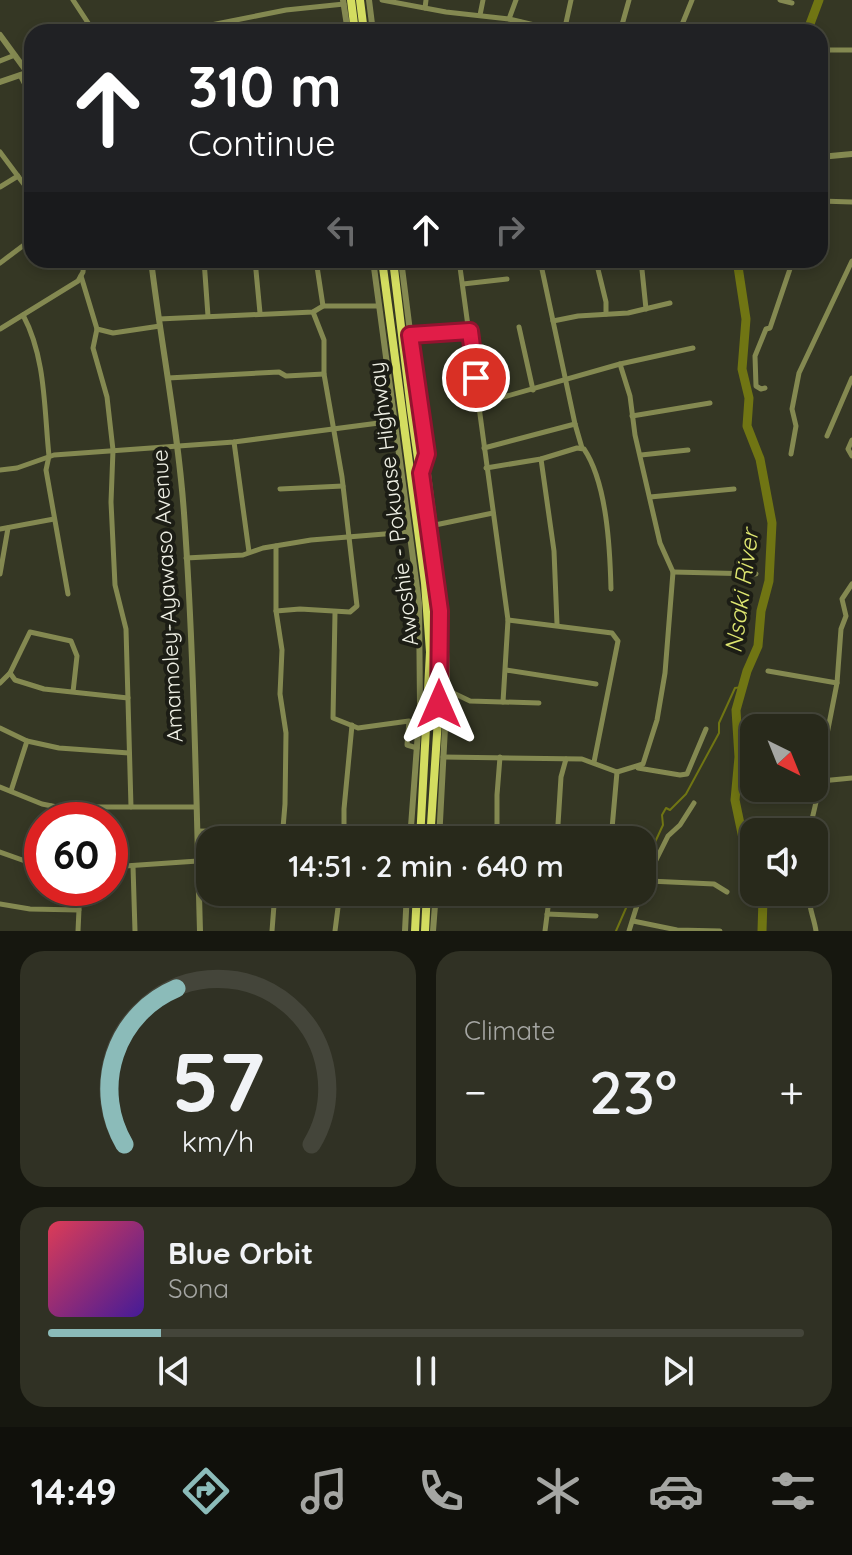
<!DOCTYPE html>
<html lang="en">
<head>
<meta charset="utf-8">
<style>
  :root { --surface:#28291b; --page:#303124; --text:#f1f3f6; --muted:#a5a6a3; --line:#44453a; --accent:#8bbbb9 }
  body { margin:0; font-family:Quicksand,sans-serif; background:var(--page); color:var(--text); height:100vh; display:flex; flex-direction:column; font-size:30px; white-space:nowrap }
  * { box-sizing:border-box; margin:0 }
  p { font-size:26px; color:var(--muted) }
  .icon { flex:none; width:44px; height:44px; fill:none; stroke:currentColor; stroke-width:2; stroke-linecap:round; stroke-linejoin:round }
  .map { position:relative; height:931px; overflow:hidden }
  .sheet { display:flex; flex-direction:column; gap:20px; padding:20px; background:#16170f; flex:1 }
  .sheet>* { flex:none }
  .hud { position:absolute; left:24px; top:24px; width:804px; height:244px; border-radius:24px; box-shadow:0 4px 12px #0003,0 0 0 2px var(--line); background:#202124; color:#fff; overflow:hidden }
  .needle { width:52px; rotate:137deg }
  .controls { position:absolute; left:740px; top:714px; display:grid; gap:16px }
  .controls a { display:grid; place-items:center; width:88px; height:88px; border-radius:16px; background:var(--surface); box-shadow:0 4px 12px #0003,0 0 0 2px var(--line); font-size:40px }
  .speed { position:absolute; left:24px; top:802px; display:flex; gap:16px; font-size:40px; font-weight:700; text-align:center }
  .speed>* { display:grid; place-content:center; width:104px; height:104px; border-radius:50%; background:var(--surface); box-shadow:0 4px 12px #0003,0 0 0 2px var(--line); line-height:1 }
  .speed .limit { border:12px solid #d22; background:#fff; color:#111 }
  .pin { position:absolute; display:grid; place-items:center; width:68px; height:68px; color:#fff; margin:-34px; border:4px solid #fff; border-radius:50%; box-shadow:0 2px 8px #0007 }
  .me { position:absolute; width:88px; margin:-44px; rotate:0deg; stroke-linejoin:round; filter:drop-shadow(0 0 6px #0008) }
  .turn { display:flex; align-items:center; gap:28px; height:168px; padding:0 32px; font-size:36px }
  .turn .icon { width:104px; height:104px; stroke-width:2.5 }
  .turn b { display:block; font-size:56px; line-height:68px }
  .lanes { display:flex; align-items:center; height:76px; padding:0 32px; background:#0003; justify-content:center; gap:40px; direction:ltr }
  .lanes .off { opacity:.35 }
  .big { font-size:60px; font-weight:600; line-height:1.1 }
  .sheet .card { flex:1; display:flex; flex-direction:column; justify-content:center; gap:12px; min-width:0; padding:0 28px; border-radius:24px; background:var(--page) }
  .sheet .dial { align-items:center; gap:0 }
  .dial svg { height:208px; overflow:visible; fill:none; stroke:var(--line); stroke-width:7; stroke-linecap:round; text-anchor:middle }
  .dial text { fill:var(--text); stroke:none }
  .song { display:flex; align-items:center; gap:24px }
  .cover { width:96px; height:96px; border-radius:12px; background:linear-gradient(135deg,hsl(350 70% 55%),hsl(260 70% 35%)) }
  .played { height:8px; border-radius:4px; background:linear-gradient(90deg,var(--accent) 15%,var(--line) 15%) }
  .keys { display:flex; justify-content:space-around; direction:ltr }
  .heat { display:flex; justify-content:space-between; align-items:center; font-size:44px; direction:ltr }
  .sheet .tiles { flex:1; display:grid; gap:20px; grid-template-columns:1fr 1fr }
  .card:last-child { grid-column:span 2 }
  .trip { position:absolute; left:196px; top:826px; width:460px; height:80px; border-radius:24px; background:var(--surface); box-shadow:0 4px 12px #0003,0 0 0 2px var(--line); font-weight:600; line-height:80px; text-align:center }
  .menu { display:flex; height:128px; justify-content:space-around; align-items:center; background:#10100b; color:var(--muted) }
  .menu .icon { width:56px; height:56px }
  .menu .active { color:var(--accent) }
  .menu b { font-size:36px; color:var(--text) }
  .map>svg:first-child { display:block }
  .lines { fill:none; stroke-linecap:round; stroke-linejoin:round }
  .stream { stroke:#707513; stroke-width:2 }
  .river { stroke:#707513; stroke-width:9 }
  .minor { stroke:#848951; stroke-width:5 }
  .tertiary { stroke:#848951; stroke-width:6 }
  .primary { stroke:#d4dd60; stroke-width:8 }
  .route-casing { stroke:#92132f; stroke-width:20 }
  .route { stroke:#e11d48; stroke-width:14 }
  .labels { text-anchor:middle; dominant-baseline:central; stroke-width:8; stroke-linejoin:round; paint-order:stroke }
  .street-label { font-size:22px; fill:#f0f1e6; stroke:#1c1d15 }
  .water-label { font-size:24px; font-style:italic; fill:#e0e871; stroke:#1c1d15 }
</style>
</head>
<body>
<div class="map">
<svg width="852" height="931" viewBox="0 0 852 931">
  <rect width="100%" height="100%" fill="#353724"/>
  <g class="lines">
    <g class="stream">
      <path d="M642,870L663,825L662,815L666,808L670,810L686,794L719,733V723L735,688L742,687"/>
      <path d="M616,931L633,892"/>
    </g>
    <g class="river">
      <path d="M807,32L819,0"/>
      <path d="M737,260L746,319L742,369L749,398L747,426L760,459L772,523L769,581L761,611L758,646L747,671L736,710L739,757L735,800L749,867L754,879"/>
      <path d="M760,892L763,899L762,931"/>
    </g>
    <g class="minor">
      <path d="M73,0L94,32"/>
      <path d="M382,0L446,12L509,19L564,32"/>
      <path d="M780,0L792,3"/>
      <path d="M425,8L426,0"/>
      <path d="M480,15L483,0"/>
      <path d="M509,19L516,0"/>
      <path d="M164,32L206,26L286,10L344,4"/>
      <path d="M518,32L520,22"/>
      <path d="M564,32L571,0"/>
      <path d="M620,32L629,0"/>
      <path d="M679,32L692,0"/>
      <path d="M828,50H852"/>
      <path d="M0,61L15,55"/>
      <path d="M20,75L32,98"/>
      <path d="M0,152L32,195"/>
      <path d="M0,187L18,176"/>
      <path d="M820,201L852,202"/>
      <path d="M204,260L208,316"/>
      <path d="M255,260L260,313"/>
      <path d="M316,260L323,306"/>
      <path d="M459,260L508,620L503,702"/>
      <path d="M540,260L575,424L582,448"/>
      <path d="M641,260L646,309"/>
      <path d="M596,261L606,302V314"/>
      <path d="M641,262L653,260"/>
      <path d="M0,263L32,239"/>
      <path d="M81,276L97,329L113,333L160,326"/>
      <path d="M463,284L507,279"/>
      <path d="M23,315C46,358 44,409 49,456L46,470L68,594"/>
      <path d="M159,319L313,312L323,306H378"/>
      <path d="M553,321L578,316L628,313L670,303"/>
      <path d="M519,327L533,390"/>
      <path d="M0,329L78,281L83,272L84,260"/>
      <path d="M97,329L93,348L107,397L113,450L111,502L115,585L126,629L131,807"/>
      <path d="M410,335L470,331"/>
      <path d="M168,378L279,372L286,376L324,374"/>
      <path d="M765,388L761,389L756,386L755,356L766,329L770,328L793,260"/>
      <path d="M479,404L620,364L693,348"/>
      <path d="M632,416L710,403"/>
      <path d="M827,436L852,378"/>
      <path d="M852,440L848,449L852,456"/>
      <path d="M234,442L249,552"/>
      <path d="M484,448L575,424"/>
      <path d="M791,454L796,426L792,409L799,373L852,261"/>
      <path d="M641,455L688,450"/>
      <path d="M541,459L554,551L557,624"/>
      <path d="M486,468L541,459L577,448L584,449C607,483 610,549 611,589"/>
      <path d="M0,470L17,468L54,455L234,442L394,421"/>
      <path d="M280,489L343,486"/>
      <path d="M650,497L734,489"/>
      <path d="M435,525L493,513"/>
      <path d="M0,529L54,519"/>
      <path d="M276,546V611L282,650L280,694L286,733L285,804L282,840"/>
      <path d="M186,558L243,555L263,548L311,540L409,532"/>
      <path d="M673,572L756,574"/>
      <path d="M0,574L8,528"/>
      <path d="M276,611L300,609L350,612L357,606L342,477L324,374V340L313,312"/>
      <path d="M335,613L333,718L358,728L409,721L407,745L417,748"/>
      <path d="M508,620L612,633L618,641L594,762"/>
      <path d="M506,670L596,684"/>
      <path d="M768,671L837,683"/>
      <path d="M0,683L10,673"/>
      <path d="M447,690L470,701L539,703"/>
      <path d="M73,692L77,656L71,641L30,632L10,673L15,680L44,689L128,698"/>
      <path d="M0,728L27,741L11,791"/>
      <path d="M27,741L59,748L129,753"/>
      <path d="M443,757L582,759L617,772L643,764L657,720L665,673L673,572L660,543L635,435L630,396L620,364"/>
      <path d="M638,768L680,775L687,774L706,729"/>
      <path d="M821,781L852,778"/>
      <path d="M0,787L42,804L57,807H196"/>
      <path d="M51,820V806"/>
      <path d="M198,831L255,832L320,840"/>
      <path d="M809,832L821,781V765L837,683L841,629L846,616L842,599L852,584"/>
      <path d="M498,835L503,838H535"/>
      <path d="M344,840V809L352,725"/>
      <path d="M497,840V795L500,757"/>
      <path d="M557,840L561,777L566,759"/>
      <path d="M611,840L617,772"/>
      <path d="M0,852L42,867"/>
      <path d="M133,866L135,931"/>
      <path d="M110,867L198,861"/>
      <path d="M649,881L714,884L727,892"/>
      <path d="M809,892C808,907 814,917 816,931"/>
      <path d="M494,894V892"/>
      <path d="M0,904L30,909L79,910"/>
      <path d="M547,914L596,916"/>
      <path d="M633,921L677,930L720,931"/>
      <path d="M78,931L80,888"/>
      <path d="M272,931L275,892"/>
      <path d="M335,931L340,892"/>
      <path d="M545,931L550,892"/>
      <path d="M629,931L638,902L650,885L647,878L668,836L680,825L694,803"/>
    </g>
    <g class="tertiary">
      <path d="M343,0L348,32"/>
      <path d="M369,0L373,32"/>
      <path d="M0,35L27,72"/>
      <path d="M0,82L32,71"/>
      <path d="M820,157L852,154"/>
      <path d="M151,260C161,344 178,428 184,513C194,652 196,792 200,931"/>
      <path d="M373,260L419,603L420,705L410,840"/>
      <path d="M401,260L445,608L447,690L439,840"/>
      <path d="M405,931L407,892"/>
      <path d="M433,931L436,892"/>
    </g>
    <g class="primary">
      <path d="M351,0L355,32"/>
      <path d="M360,0L364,32"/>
      <path d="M382,260L425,583L430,652L420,840"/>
      <path d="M393,260L411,410L440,611L439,704L430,840"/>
      <path d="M422,469L427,454"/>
      <path d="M415,931L417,892"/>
      <path d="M425,931L427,892"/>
    </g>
  </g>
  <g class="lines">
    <defs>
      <path id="route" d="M439,704L440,611L421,473L427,454L410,335L470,331L476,378"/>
    </defs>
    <use href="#route" class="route-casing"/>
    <use href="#route" class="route"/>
  </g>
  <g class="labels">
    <g class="street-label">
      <text transform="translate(393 504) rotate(-97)">Awoshie - Pokuase Highway</text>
      <text transform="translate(167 596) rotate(-93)">Amamoley-Ayawaso Avenue</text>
    </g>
    <g class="water-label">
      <text transform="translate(741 591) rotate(-82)">Nsaki River</text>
    </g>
  </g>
</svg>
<div class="controls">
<a><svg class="needle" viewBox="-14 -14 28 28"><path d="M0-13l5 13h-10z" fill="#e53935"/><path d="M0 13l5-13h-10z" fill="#a5a6a3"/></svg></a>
<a><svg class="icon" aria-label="sound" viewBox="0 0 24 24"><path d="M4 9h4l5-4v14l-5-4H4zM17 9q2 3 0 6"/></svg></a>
</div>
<div class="speed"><div class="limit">60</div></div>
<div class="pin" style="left:476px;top:378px;background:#d93025"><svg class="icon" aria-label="arrive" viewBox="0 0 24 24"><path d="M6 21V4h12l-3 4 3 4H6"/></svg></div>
<svg class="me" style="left:439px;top:704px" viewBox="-20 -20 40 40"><path d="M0-17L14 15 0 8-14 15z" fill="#e11d48" stroke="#fff" stroke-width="4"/></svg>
<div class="trip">14:51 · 2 min · 640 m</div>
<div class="hud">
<div class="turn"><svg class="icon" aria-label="ahead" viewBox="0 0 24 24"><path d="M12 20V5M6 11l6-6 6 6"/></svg><div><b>310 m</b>Continue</div></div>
<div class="lanes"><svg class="icon off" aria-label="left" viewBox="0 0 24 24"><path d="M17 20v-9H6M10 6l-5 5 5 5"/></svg><svg class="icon" aria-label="ahead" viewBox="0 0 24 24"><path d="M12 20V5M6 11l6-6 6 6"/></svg><svg class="icon off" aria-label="right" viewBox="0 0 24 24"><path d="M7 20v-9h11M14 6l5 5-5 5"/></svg></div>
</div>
</div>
<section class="sheet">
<div class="tiles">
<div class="card dial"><svg viewBox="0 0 100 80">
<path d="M14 69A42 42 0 1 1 86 69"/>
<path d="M14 69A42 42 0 0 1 34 9" stroke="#8bbbb9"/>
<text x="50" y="56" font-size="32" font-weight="700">57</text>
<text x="50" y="72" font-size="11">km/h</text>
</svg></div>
<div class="card"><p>Climate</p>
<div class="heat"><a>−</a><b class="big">23°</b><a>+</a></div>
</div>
<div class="card">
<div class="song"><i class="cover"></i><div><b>Blue Orbit</b><p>Sona</p></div></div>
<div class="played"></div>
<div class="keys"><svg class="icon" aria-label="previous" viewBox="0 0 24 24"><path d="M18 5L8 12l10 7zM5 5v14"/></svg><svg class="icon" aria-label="pause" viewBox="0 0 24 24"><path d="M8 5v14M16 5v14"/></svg><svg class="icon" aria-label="next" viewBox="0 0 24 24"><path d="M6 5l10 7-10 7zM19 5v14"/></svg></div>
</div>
</div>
</section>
<nav class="menu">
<b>14:49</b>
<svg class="icon active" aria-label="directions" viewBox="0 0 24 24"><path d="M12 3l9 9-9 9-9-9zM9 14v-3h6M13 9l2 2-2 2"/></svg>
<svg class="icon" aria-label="music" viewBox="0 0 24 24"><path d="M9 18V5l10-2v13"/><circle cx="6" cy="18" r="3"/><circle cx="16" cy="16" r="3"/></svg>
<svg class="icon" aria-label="phone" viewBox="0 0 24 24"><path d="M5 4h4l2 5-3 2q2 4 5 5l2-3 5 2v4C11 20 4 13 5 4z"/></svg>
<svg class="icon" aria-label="climate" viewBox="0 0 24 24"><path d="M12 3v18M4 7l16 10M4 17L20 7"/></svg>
<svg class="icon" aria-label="car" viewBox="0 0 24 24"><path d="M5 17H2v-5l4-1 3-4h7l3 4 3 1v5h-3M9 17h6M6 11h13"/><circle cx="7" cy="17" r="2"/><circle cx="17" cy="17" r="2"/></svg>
<svg class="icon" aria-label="filters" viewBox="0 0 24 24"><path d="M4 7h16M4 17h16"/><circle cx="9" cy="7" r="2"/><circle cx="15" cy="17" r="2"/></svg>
</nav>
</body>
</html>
